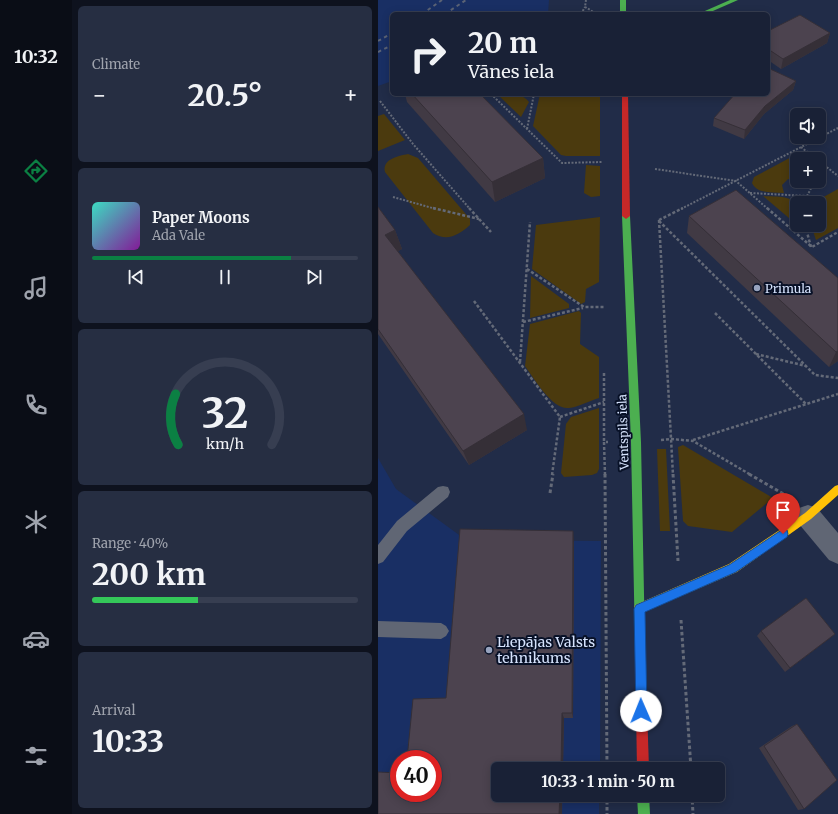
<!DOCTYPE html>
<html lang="en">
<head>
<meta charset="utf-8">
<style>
  :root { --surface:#192136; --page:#262e42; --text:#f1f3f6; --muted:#9fa3ad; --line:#373e51; --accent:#0b8043 }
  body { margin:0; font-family:Merriweather,serif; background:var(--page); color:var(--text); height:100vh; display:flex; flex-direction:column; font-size:15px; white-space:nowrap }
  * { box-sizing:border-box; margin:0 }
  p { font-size:13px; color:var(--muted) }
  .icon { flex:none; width:22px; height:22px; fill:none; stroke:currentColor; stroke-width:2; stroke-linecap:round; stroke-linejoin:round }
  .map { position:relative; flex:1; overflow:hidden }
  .panel { display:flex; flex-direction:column; gap:6px; padding:6px; background:#0e121e; width:306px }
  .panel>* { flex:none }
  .guide { position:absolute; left:12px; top:12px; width:380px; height:84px; border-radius:6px; box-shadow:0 2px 10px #0003,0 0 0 1px var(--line); background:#192136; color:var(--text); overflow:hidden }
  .tools { position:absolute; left:412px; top:108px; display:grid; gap:8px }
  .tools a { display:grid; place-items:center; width:36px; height:36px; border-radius:6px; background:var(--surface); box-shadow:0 2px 10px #0003,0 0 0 1px var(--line); font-size:20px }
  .speed { position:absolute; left:12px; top:750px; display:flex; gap:8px; font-size:20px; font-weight:700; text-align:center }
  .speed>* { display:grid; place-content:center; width:52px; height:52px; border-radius:50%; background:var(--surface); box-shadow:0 2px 10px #0003,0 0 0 1px var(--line); line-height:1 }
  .speed .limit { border:6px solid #d22; background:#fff; color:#111 }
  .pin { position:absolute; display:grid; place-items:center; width:34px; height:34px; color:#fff; margin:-41px -17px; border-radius:50% 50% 50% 0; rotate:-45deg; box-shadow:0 0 4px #0007 }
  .pin .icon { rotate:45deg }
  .me { position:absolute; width:44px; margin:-22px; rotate:359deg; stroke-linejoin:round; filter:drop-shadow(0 0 3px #0008) }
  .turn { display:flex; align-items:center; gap:14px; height:84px; padding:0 12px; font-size:18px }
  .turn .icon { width:52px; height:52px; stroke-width:2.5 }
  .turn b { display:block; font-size:28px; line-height:34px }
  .big { font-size:30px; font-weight:700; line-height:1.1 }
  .panel .tile { flex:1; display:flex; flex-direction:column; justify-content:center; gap:6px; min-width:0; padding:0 14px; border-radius:6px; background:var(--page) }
  .panel .dial { align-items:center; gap:0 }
  .dial svg { height:104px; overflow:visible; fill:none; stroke:var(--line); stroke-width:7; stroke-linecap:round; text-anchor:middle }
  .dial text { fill:var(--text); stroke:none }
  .song { display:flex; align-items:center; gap:12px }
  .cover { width:48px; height:48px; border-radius:6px; background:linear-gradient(135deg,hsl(170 70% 55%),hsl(290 70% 35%)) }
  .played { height:4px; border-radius:2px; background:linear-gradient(90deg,var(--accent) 75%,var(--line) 75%) }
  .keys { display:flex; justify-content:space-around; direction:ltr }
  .heat { display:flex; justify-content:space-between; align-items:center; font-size:22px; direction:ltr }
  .charge { height:6px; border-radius:3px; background:linear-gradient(90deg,#34c759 40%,var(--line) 0) }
  .trip { position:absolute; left:113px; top:762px; width:234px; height:40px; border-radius:6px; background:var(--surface); box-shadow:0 2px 10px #0003,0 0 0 1px var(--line); font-weight:700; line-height:40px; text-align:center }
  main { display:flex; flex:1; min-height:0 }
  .menu { display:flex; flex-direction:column; width:72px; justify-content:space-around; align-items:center; background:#0a0d16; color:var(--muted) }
  .menu .icon { width:28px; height:28px }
  .menu .current { color:var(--accent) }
  .menu b { font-size:18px; color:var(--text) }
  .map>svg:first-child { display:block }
  .built { fill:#192f64; fill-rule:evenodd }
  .green { fill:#4b3a0e }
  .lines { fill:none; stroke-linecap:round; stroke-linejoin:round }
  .path-far2 { stroke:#646a78; stroke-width:2; stroke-dasharray:2 1.5; stroke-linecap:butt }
  .path-far1 { stroke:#646a78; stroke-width:2.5; stroke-dasharray:3 2; stroke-linecap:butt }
  .path { stroke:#646a78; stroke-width:3; stroke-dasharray:3.5 2.5; stroke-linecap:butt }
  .lane { fill:#606674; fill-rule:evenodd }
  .street { fill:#606674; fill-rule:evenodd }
  .fast { fill:#4caf50; fill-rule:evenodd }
  .slow { fill:#ffc107; fill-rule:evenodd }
  .jam { fill:#c62828; fill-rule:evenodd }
  .rail { stroke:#5b6375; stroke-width:2; stroke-dasharray:3.5 3.5; stroke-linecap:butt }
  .wall { fill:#413a44 }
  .shaded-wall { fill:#352f37 }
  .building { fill:#4c434f; stroke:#352f37 }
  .route { fill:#1a73e8; stroke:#114b97 }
  .poi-dot { fill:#97a3be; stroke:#081127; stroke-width:1.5 }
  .labels { text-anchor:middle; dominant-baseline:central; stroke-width:4; stroke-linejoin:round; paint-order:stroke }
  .poi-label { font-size:12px; fill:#d6e3fd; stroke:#081127; text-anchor:start }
  .street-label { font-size:12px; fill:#d6e3fd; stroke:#081127 }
  .near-poi-label { font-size:14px; fill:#d6e3fd; stroke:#081127; text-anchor:start }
</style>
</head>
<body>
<main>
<nav class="menu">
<b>10:32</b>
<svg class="icon current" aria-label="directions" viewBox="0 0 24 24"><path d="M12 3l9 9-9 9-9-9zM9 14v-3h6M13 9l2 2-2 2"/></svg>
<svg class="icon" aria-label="music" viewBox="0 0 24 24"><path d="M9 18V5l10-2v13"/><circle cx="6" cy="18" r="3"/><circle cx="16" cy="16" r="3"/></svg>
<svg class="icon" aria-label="phone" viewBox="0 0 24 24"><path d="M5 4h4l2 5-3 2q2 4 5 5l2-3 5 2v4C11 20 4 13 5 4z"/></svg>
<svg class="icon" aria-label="climate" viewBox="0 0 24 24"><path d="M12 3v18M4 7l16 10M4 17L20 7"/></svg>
<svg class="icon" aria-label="car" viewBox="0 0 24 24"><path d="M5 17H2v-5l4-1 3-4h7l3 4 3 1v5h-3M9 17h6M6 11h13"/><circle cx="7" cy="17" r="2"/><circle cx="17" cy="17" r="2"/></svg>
<svg class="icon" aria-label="filters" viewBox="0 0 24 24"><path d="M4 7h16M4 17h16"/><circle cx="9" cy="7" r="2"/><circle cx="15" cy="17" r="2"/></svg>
</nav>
<section class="panel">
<div class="tile"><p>Climate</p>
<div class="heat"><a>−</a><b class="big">20.5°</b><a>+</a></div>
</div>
<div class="tile">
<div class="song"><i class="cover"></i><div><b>Paper Moons</b><p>Ada Vale</p></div></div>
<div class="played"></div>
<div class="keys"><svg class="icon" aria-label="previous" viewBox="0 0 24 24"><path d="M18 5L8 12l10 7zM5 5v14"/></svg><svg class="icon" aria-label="pause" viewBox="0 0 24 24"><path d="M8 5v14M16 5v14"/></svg><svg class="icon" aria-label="next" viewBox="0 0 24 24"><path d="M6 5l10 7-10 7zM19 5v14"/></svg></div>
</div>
<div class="tile dial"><svg viewBox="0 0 100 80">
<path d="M14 69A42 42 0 1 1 86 69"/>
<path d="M14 69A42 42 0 0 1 12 30" stroke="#0b8043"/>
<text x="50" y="56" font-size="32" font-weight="700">32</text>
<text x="50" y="72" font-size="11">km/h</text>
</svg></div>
<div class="tile"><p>Range · 40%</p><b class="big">200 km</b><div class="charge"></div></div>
<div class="tile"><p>Arrival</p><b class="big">10:33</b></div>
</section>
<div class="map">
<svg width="460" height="814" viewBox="0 0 460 814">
  <rect width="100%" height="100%" fill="#212c48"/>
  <g class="built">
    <path d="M0,0H171L170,14H14V81L0,86Z"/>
    <path d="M0,458L18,489L88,540L223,541L222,769H120V795H221V814H0ZM21,759H55V793H21Z"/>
  </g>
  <g class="green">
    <path d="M119,94C131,94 143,92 151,102L143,117Z"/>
    <path d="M162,94H222V156H188L183,155L155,126Z"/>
    <path d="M6,114L27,140L0,151V116Z"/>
    <path d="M30,154L40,158L92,219V225C81,235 69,242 55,233L7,172C4,159 20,156 30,154Z"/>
    <path d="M419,154L427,155L434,159H419V181H426L420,183L410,179L404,185L406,193C394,192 379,194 374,183L376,177Z"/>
    <path d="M208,165L222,166V196L213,197L206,193Z"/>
    <path d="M460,189V228L438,240L433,225H441V203H438L440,200Z"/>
    <path d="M385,196C398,197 419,194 419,211C419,216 420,220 418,224Z"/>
    <path d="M222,217L221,282L208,289L207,302L203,304L154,269L158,225Z"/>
    <path d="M153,276L191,304V308L152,318Z"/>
    <path d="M201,311L203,313L202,344L221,357V398C211,401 200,407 191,408C174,410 156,378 147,366L152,324Z"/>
    <path d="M221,408V469L219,473L214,475L186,477L183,473L188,424L193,417Z"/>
    <path d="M305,445L395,498L354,532L310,526L305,521L300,447Z"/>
    <path d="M279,449H288L292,531H282Z"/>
  </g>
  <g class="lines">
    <g class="path-far2">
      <path d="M208,0L207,7L219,14"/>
      <path d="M203,14L207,7"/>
      <path d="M113,94L184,163L224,162"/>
      <path d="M2,101L35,144L92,209"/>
      <path d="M149,129L156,94"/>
      <path d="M423,147L438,159"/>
      <path d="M441,162L446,165L441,173"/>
      <path d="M446,165L460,176"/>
      <path d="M277,169L358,181L390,209"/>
      <path d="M372,193L429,196"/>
      <path d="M15,197L58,209"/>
      <path d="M428,203L429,196L437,181"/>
      <path d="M303,209L460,128"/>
    </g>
    <g class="path-far1">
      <path d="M55,208L101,219"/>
      <path d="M91,208L113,232"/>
      <path d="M389,208L434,247L460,232"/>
      <path d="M281,220L295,475"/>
      <path d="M281,220L305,208"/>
      <path d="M281,221L437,375L460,378"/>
      <path d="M427,225L433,247"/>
      <path d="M149,269L206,307H227"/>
      <path d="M96,301L182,417L174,475"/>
      <path d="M337,313L428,404"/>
      <path d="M145,322L205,308"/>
      <path d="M378,354L428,366"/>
      <path d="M142,362L152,222"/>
      <path d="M226,373V442"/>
      <path d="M182,417L226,402"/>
      <path d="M283,440L294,439L315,441L373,475"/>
      <path d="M315,440L460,394"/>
      <path d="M227,475L226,442H230"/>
    </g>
    <g class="path">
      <path d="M227,474L229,769"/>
      <path d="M295,474L300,561"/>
      <path d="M371,474L409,496"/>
      <path d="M172,493L175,474"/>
      <path d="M303,620L313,769"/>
      <path d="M229,795V814"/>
      <path d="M314,795L315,814"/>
    </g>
    <g class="lane">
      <path d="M65,486L70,487L72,492L70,497L29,531L5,562L0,564V545L19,521L60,487Z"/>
      <path d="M0,621L63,623L68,626L71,631L68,636L63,639L0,637Z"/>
    </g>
    <path class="street" d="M430,505L439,508L460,533V564L451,560L421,524L418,516L421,508Z"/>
    <g class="fast">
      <rect x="242" y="0" width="6" height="14"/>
      <path d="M352,0H360L328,14H320Z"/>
      <path d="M248,213L252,216L263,442L267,645L266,649L262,650L258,649L257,645L253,442L244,216Z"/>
      <path d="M259,795H271L272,814H260Z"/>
    </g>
    <path class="slow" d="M460,485V495L433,519L359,572L261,614L257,613L256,609L257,605L351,564L427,513L457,486Z"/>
    <g class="jam">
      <path d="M244,94H250L252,216L248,219L244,216Z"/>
      <path d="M262,640L266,641L267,645L271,769H259L257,645L258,641Z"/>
    </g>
    <g class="rail">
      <path d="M44,14L64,0"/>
      <path d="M67,14L88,0"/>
      <path d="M0,41L14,33"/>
      <path d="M0,52L14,45"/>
    </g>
  </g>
  <g class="wall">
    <path d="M390,31L452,33L449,43L403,69L390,60Z"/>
    <path d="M418,81L415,90L386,114L366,139L335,126L336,118Z"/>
    <path d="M27,94H102L165,158L167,178L117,202L29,102Z"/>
    <path d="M0,207L17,230L24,249L20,251L149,430L91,465L0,334Z"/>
    <path d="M311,216L460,278V361L451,367L309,233Z"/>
    <path d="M196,542L195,718H186L184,814H0L21,793L68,698Z"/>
    <path d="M383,631L457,634L407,672L379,636Z"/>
    <path d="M419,724L426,809L420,810L381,748L414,726Z"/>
  </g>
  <g class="shaded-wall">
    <path d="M452,33L449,43L403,69L405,59Z"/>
    <path d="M418,81L415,90L386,114L366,139L367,130L387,106Z"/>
    <path d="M165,158L167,178L117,202L114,182Z"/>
    <path d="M17,230L24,249L15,254L7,235Z"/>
    <path d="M460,351V361L451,367L458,352Z"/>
    <path d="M146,414L149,430L91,465L85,451Z"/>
    <path d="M195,531L196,542L195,718L194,713Z"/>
    <path d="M457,634L451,639L407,672L412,668Z"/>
    <path d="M184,713L186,718L185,769H183Z"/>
    <path d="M182,795H184V814H181Z"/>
  </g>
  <g class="building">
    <path d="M422,15L452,33L405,59L390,49V31Z"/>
    <path d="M390,68L418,81L387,106L367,130L336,118L357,94H390Z"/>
    <path d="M34,94H102L165,158L114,182Z"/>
    <path d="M358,190L460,278V351L458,352L311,216Z"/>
    <path d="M0,207L17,230L7,235L146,414L85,451L0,329Z"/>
    <path d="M82,529L195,531L194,713H184L183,769H120V795H182L181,814H0V772L21,773V793H55V759H29L35,699L68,698Z"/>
    <path d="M428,598L457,634L412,668L383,631Z"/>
    <path d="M419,724L459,780L426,809L386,746Z"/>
  </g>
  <path class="route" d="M405,529L409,530L410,534L409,537L358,572L267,612L269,711L267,715L263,717L259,715L258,711L256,609L258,605L351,565Z"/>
  <g class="poi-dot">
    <circle cx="379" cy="288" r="4"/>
    <circle cx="111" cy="650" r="4"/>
  </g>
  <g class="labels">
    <g class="poi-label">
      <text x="387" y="288">Primula</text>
    </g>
    <g class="street-label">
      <text transform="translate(245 432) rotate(-92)">Ventspils iela</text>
    </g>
    <g class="near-poi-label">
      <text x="119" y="642">Liepājas Valsts<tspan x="119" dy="16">tehnikums</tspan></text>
    </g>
  </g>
</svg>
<div class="tools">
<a><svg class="icon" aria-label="sound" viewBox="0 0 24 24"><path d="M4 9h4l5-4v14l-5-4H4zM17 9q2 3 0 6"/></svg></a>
<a>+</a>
<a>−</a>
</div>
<div class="speed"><div class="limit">40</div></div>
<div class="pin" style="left:405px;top:534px;background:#d93025"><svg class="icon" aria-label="arrive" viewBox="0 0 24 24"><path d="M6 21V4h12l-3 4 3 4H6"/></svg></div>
<svg class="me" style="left:263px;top:711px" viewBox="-20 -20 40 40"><circle r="19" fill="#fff"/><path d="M0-13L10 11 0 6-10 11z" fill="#1a73e8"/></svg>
<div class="trip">10:33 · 1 min · 50 m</div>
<div class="guide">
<div class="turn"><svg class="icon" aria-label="right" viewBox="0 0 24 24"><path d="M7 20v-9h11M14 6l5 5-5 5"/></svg><div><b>20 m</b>Vānes iela</div></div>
</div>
</div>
</main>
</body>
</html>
